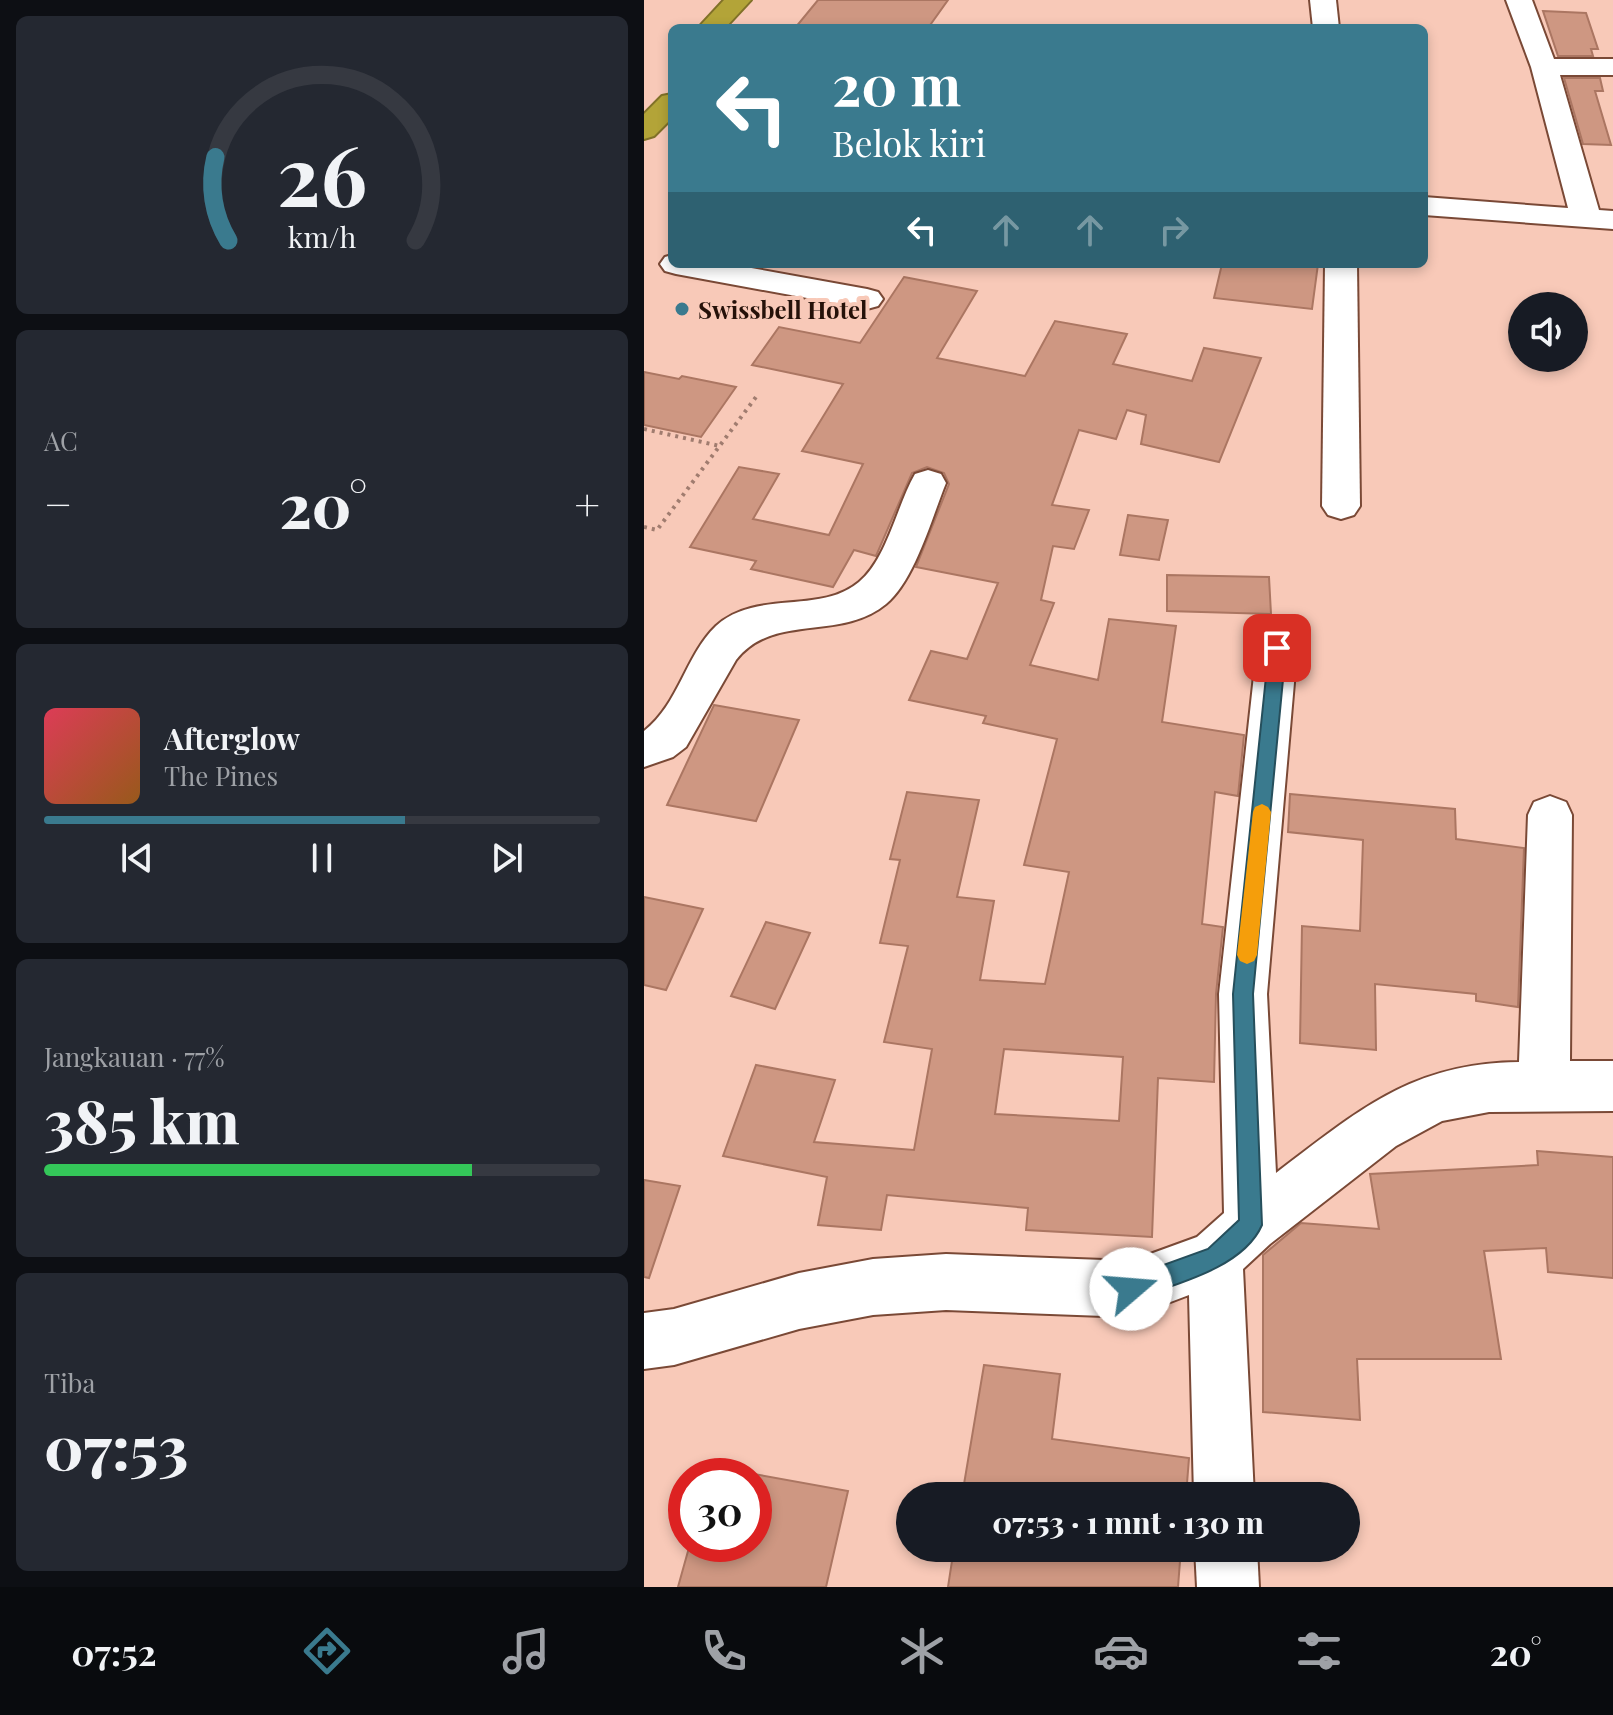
<!DOCTYPE html>
<html lang="id">
<head>
<meta charset="utf-8">
<style>
  :root { --surface:#171b24; --page:#242831; --text:#f1f3f6; --muted:#9ea1a6; --line:#363941; --accent:#3a7a8e }
  body { margin:0; font-family:"Playfair Display",serif; background:var(--page); color:var(--text); height:100vh; display:flex; flex-direction:column; font-size:30px; white-space:nowrap }
  * { box-sizing:border-box; margin:0 }
  p { font-size:26px; color:var(--muted) }
  .icon { flex:none; width:44px; height:44px; fill:none; stroke:currentColor; stroke-width:2; stroke-linecap:round; stroke-linejoin:round }
  .map { position:relative; flex:1; overflow:hidden }
  .side { display:flex; flex-direction:column; gap:16px; padding:16px; background:#0d0f14; width:644px }
  .side>* { flex:none }
  .hud { position:absolute; left:24px; top:24px; width:760px; height:244px; border-radius:12px; box-shadow:0 4px 12px #0003; background:#3a7a8e; color:#fff; overflow:hidden }
  .tools { position:absolute; left:864px; top:292px; display:grid; gap:16px }
  .tools a { display:grid; place-items:center; width:80px; height:80px; border-radius:50%; background:var(--surface); box-shadow:0 4px 12px #0003; font-size:40px }
  .speed { position:absolute; left:24px; top:1458px; display:flex; gap:16px; font-size:40px; font-weight:700; text-align:center }
  .speed>* { display:grid; place-content:center; width:104px; height:104px; border-radius:50%; background:var(--surface); box-shadow:0 4px 12px #0003; line-height:1 }
  .speed .limit { border:12px solid #d22; background:#fff; color:#111 }
  .pin { position:absolute; display:grid; place-items:center; width:68px; height:68px; color:#fff; margin:-34px; border-radius:16px; box-shadow:0 4px 12px #0006 }
  .me { position:absolute; width:88px; margin:-44px; rotate:72deg; stroke-linejoin:round; filter:drop-shadow(0 0 6px #0008) }
  .turn { display:flex; align-items:center; gap:28px; height:168px; padding:0 32px; font-size:36px }
  .turn .icon { width:104px; height:104px; stroke-width:2.5 }
  .turn b { display:block; font-size:56px; line-height:68px }
  .lanes { display:flex; align-items:center; height:76px; padding:0 32px; background:#0003; justify-content:center; gap:40px; direction:ltr }
  .lanes .off { opacity:.35 }
  .big { font-size:60px; font-weight:800; line-height:1.1 }
  .side .card { flex:1; display:flex; flex-direction:column; justify-content:center; gap:12px; min-width:0; padding:0 28px; border-radius:12px; background:var(--page) }
  .side .dial { align-items:center; gap:0 }
  .dial svg { height:208px; overflow:visible; fill:none; stroke:var(--line); stroke-width:7; stroke-linecap:round; text-anchor:middle }
  .dial text { fill:var(--text); stroke:none }
  .song { display:flex; align-items:center; gap:24px }
  .cover { width:96px; height:96px; border-radius:12px; background:linear-gradient(135deg,hsl(350 70% 55%),hsl(30 70% 35%)) }
  .played { height:8px; border-radius:4px; background:linear-gradient(90deg,var(--accent) 65%,var(--line) 65%) }
  .keys { display:flex; justify-content:space-around; direction:ltr }
  .heat { display:flex; justify-content:space-between; align-items:center; font-size:44px; direction:ltr }
  .charge { height:12px; border-radius:6px; background:linear-gradient(90deg,#34c759 77%,var(--line) 0) }
  .trip { position:absolute; left:252px; top:1482px; width:464px; height:80px; border-radius:40px; background:var(--surface); box-shadow:0 4px 12px #0003; font-weight:800; line-height:80px; text-align:center }
  .menu { display:flex; height:128px; justify-content:space-around; align-items:center; background:#090b0e; color:var(--muted) }
  .menu .icon { width:56px; height:56px }
  .menu .on { color:var(--accent) }
  .menu b { font-size:36px; color:var(--text) }
  main { display:flex; flex:1; min-height:0 }
  .map>svg:first-child { display:block }
  .building { fill:#ce9782; stroke:#ab7662; stroke-width:2; fill-rule:evenodd }
  .lines { fill:none; stroke-linecap:round; stroke-linejoin:round }
  .minor-casing { stroke:#7a4936; stroke-width:4 }
  .highway-casing { stroke:#817128; stroke-width:4 }
  .path { stroke:#a07c6f; stroke-width:4; stroke-dasharray:3 5; stroke-linecap:butt }
  .minor { fill:#fff; fill-rule:evenodd }
  .highway { fill:#b3a438; fill-rule:evenodd }
  .route { fill:#3a7a8e; stroke:#264f5c; stroke-width:2 }
  .slow { fill:#f59e0b }
  .poi-dot { fill:#3a7a8e; stroke:#f8c9b8; stroke-width:3 }
  .labels { text-anchor:middle; dominant-baseline:central; stroke-width:8; stroke-linejoin:round; paint-order:stroke }
  .far-poi-label { font-size:24px; font-weight:bold; fill:#251109; stroke:#f8c9b8; text-anchor:start }
</style>
</head>
<body>
<main>
<section class="side">
<div class="card dial"><svg viewBox="0 0 100 80">
<path d="M14 69A42 42 0 1 1 86 69"/>
<path d="M14 69A42 42 0 0 1 9 37" stroke="#3a7a8e"/>
<text x="50" y="56" font-size="32" font-weight="700">26</text>
<text x="50" y="72" font-size="11">km/h</text>
</svg></div>
<div class="card"><p>AC</p>
<div class="heat"><a>−</a><b class="big">20°</b><a>+</a></div>
</div>
<div class="card">
<div class="song"><i class="cover"></i><div><b>Afterglow</b><p>The Pines</p></div></div>
<div class="played"></div>
<div class="keys"><svg class="icon" aria-label="previous" viewBox="0 0 24 24"><path d="M18 5L8 12l10 7zM5 5v14"/></svg><svg class="icon" aria-label="pause" viewBox="0 0 24 24"><path d="M8 5v14M16 5v14"/></svg><svg class="icon" aria-label="next" viewBox="0 0 24 24"><path d="M6 5l10 7-10 7zM19 5v14"/></svg></div>
</div>
<div class="card"><p>Jangkauan · 77%</p><b class="big">385 km</b><div class="charge"></div></div>
<div class="card"><p>Tiba</p><b class="big">07:53</b></div>
</section>
<div class="map">
<svg width="969" height="1587" viewBox="0 0 969 1587">
  <rect width="100%" height="100%" fill="#f8c9b8"/>
  <g class="building">
    <path d="M174,0H304L284,28H151Z"/>
    <path d="M899,11L942,13L954,49H947L949,56H914Z"/>
    <path d="M920,78H956L959,91H951L967,145L939,144Z"/>
    <path d="M578,264H674L668,309L570,298Z"/>
    <path d="M260,277L333,291L293,358L381,376L411,321L483,334L469,364L548,381L560,348L617,358L575,462L497,444L502,415L483,410L472,439L435,430L408,505L445,510L430,549L409,546L397,600L410,603L386,665L454,680L465,619L532,626L518,722L600,735L594,796L571,792L558,924L579,927L572,994L570,1082L514,1078L508,1237L382,1230L384,1208L243,1195L237,1230L174,1225L183,1177L79,1156L112,1065L191,1080L170,1142L270,1150L288,1049L240,1042L264,946L236,943L256,860L246,859L263,792L335,800L313,897L350,901L336,980L401,984L425,872L380,865L413,739L339,723L342,716L265,700L287,651L323,659L354,583L272,567L305,484L300,473L283,467L268,473L232,556L210,550L189,587L107,569L112,561L46,547L95,467L135,474L109,519L185,535L219,464L158,451L199,384L108,365L135,327L216,343ZM360,1049L479,1057L475,1121L351,1114Z"/>
    <path d="M0,372L35,379L38,376L92,387L57,437L0,425Z"/>
    <path d="M484,515L524,520L515,560L476,555Z"/>
    <path d="M523,575L625,577L627,614L523,611Z"/>
    <path d="M70,705L155,720L112,821L23,805Z"/>
    <path d="M646,794L811,809L812,839L880,848L874,1007L832,1001V994L731,984L732,1050L656,1043L658,926L716,931L719,840L644,832Z"/>
    <path d="M0,897L59,909L22,990L0,985Z"/>
    <path d="M122,922L166,933L131,1009L87,996Z"/>
    <path d="M893,1151L969,1157V1278L904,1272L902,1248L840,1251L857,1359H713L716,1420L619,1412V1255L657,1223L735,1229L726,1174L894,1165Z"/>
    <path d="M0,1180L36,1186L5,1278L0,1277Z"/>
    <path d="M340,1365L416,1374L408,1439L545,1458L542,1496H318Z"/>
    <path d="M110,1474L204,1491L182,1587H34L46,1544H110Z"/>
    <path d="M310,1548H537L534,1587H304Z"/>
  </g>
  <g class="lines">
    <defs>
      <g id="minor">
        <path d="M666,0H692L695,28H669Z"/>
        <path d="M862,0H888L910,59H969V75H916L955,210L969,211V229L780,215V197L924,208L887,67Z"/>
        <path d="M28,255V264H85L223,289L234,292L239,299L234,306L223,309L32,274L21,271L16,264L21,257Z"/>
        <path d="M681,264H713L716,506L710,515L697,519L684,515L678,506Z"/>
        <path d="M284,470L297,474L302,483C288,517 271,580 242,604C196,642 130,612 92,660L42,747L29,757L0,767V731C35,704 41,656 72,626C112,589 176,615 215,582C243,559 253,505 271,474Z"/>
        <path d="M633,632L647,637L653,648L623,994L632,1173C714,1111 767,1063 875,1062L884,815L890,802L906,796L922,802L928,815L926,1061H969V1111L845,1112L798,1121L752,1146L626,1244L599,1269L610,1496H550L545,1295L487,1317L302,1310L229,1315L155,1329L30,1365L0,1369V1313L30,1309L155,1273L229,1259L302,1254L487,1261L553,1237L580,1213L575,994L613,648L619,637Z"/>
        <path d="M551,1548H613L615,1587H553Z"/>
      </g>
      <g id="highway">
        <path d="M80,0H107L81,28H54Z"/>
        <path d="M28,94V118L10,136L0,139V114L18,96Z"/>
      </g>
    </defs>
    <use href="#minor" class="minor-casing"/>
    <use href="#highway" class="highway-casing"/>
    <g class="path">
      <path d="M0,429L76,446"/>
      <path d="M0,527L13,530L112,397"/>
    </g>
    <use href="#minor" class="minor"/>
    <use href="#highway" class="highway"/>
  </g>
  <path class="route" d="M633,642L642,648L609,994L618,1225C599,1269 528,1285 487,1300L478,1297L475,1289L478,1280L564,1249L595,1220L589,994L625,648Z"/>
  <path class="slow" d="M618,804L624,807L627,812L613,955L610,961L603,964L596,961L593,955L609,812L611,807Z"/>
  <circle class="poi-dot" cx="38" cy="309" r="8"/>
  <g class="labels">
    <g class="far-poi-label">
      <text x="54" y="309">Swissbell Hotel</text>
    </g>
  </g>
</svg>
<div class="tools">
<a><svg class="icon" aria-label="sound" viewBox="0 0 24 24"><path d="M4 9h4l5-4v14l-5-4H4zM17 9q2 3 0 6"/></svg></a>
</div>
<div class="speed"><div class="limit">30</div></div>
<div class="pin" style="left:633px;top:648px;background:#d93025"><svg class="icon" aria-label="arrive" viewBox="0 0 24 24"><path d="M6 21V4h12l-3 4 3 4H6"/></svg></div>
<svg class="me" style="left:487px;top:1289px" viewBox="-20 -20 40 40"><circle r="19" fill="#fff"/><path d="M0-13L10 11 0 6-10 11z" fill="#3a7a8e"/></svg>
<div class="trip">07:53 · 1 mnt · 130 m</div>
<div class="hud">
<div class="turn"><svg class="icon" aria-label="left" viewBox="0 0 24 24"><path d="M17 20v-9H6M10 6l-5 5 5 5"/></svg><div><b>20 m</b>Belok kiri</div></div>
<div class="lanes"><svg class="icon" aria-label="left" viewBox="0 0 24 24"><path d="M17 20v-9H6M10 6l-5 5 5 5"/></svg><svg class="icon off" aria-label="ahead" viewBox="0 0 24 24"><path d="M12 20V5M6 11l6-6 6 6"/></svg><svg class="icon off" aria-label="ahead" viewBox="0 0 24 24"><path d="M12 20V5M6 11l6-6 6 6"/></svg><svg class="icon off" aria-label="right" viewBox="0 0 24 24"><path d="M7 20v-9h11M14 6l5 5-5 5"/></svg></div>
</div>
</div>
</main>
<nav class="menu">
<b>07:52</b>
<svg class="icon on" aria-label="directions" viewBox="0 0 24 24"><path d="M12 3l9 9-9 9-9-9zM9 14v-3h6M13 9l2 2-2 2"/></svg>
<svg class="icon" aria-label="music" viewBox="0 0 24 24"><path d="M9 18V5l10-2v13"/><circle cx="6" cy="18" r="3"/><circle cx="16" cy="16" r="3"/></svg>
<svg class="icon" aria-label="phone" viewBox="0 0 24 24"><path d="M5 4h4l2 5-3 2q2 4 5 5l2-3 5 2v4C11 20 4 13 5 4z"/></svg>
<svg class="icon" aria-label="climate" viewBox="0 0 24 24"><path d="M12 3v18M4 7l16 10M4 17L20 7"/></svg>
<svg class="icon" aria-label="car" viewBox="0 0 24 24"><path d="M5 17H2v-5l4-1 3-4h7l3 4 3 1v5h-3M9 17h6M6 11h13"/><circle cx="7" cy="17" r="2"/><circle cx="17" cy="17" r="2"/></svg>
<svg class="icon" aria-label="filters" viewBox="0 0 24 24"><path d="M4 7h16M4 17h16"/><circle cx="9" cy="7" r="2"/><circle cx="15" cy="17" r="2"/></svg>
<b>20°</b>
</nav>
</body>
</html>
